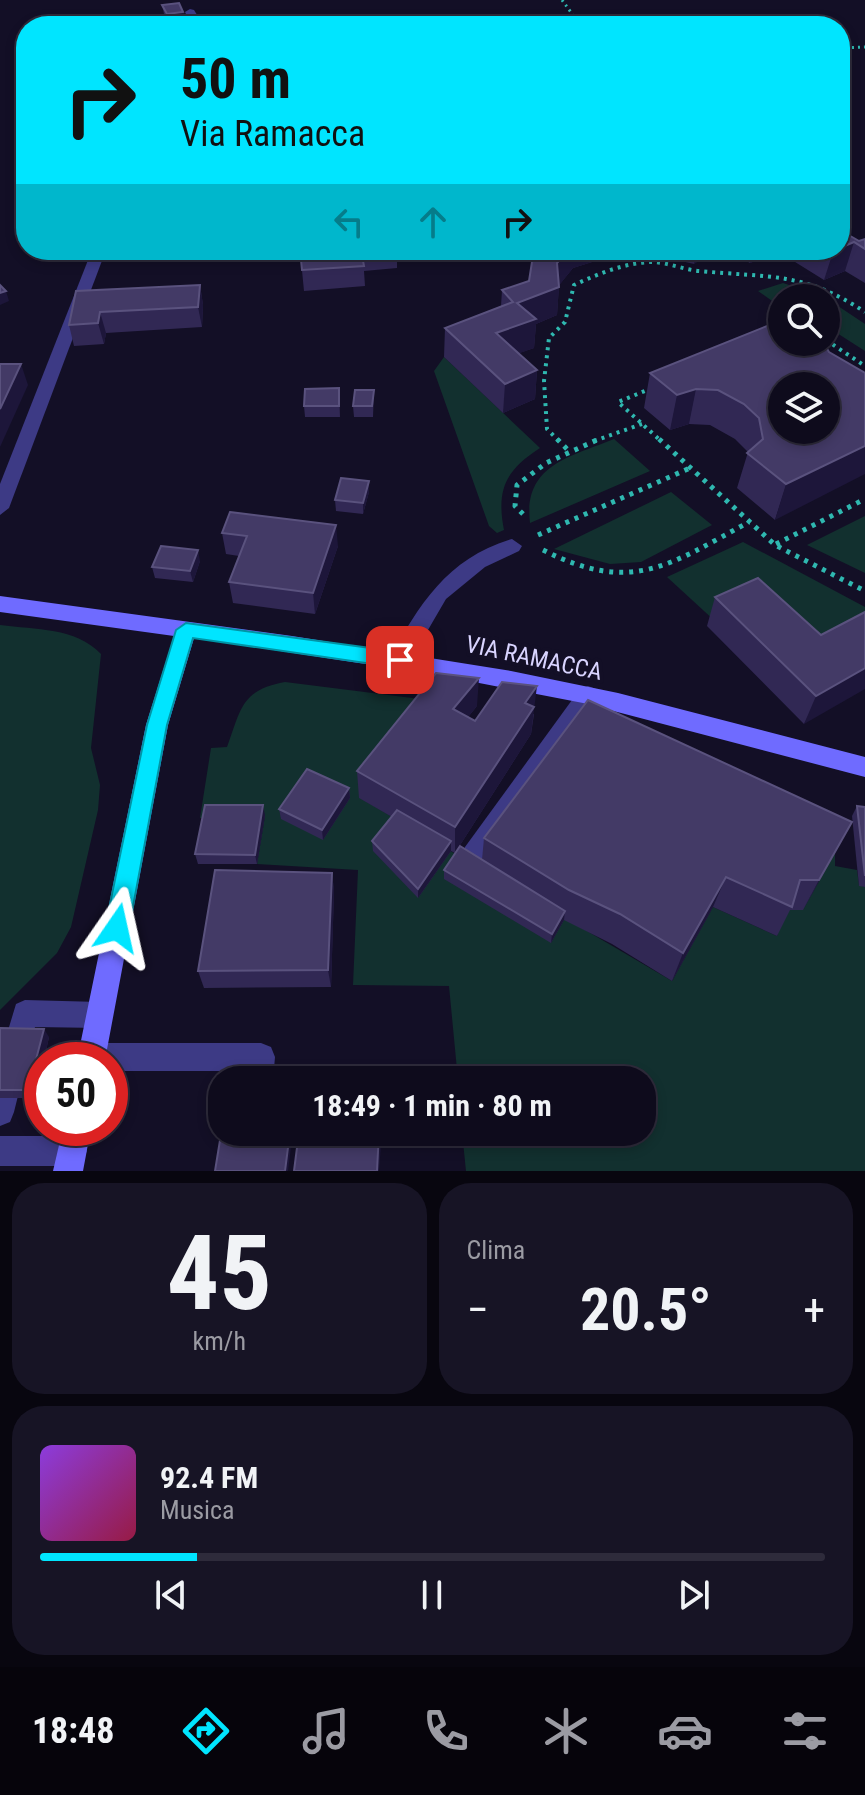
<!DOCTYPE html>
<html lang="it">
<head>
<meta charset="utf-8">
<style>
  :root { --surface:#0e0b1c; --page:#171425; --text:#f1f3f6; --muted:#9b9ba3; --line:#2e2b3b; --accent:#00e5ff }
  body { margin:0; font-family:"Roboto Condensed",sans-serif; background:var(--page); color:var(--text); height:100vh; display:flex; flex-direction:column; font-size:30px; white-space:nowrap }
  * { box-sizing:border-box; margin:0 }
  p { font-size:26px; color:var(--muted) }
  .icon { flex:none; width:44px; height:44px; fill:none; stroke:currentColor; stroke-width:2; stroke-linecap:round; stroke-linejoin:round }
  .map { position:relative; height:1171px; overflow:hidden }
  .drawer { display:flex; flex-direction:column; gap:12px; padding:12px; background:#08060f; flex:1 }
  .drawer>* { flex:none }
  .hud { position:absolute; left:16px; top:16px; width:834px; height:244px; border-radius:32px; box-shadow:0 4px 12px #0003,0 0 0 2px var(--line); background:#00e5ff; color:#111; overflow:hidden }
  .tools { position:absolute; left:768px; top:284px; display:grid; gap:16px }
  .tools a { display:grid; place-items:center; width:72px; height:72px; border-radius:50%; background:var(--surface); box-shadow:0 4px 12px #0003,0 0 0 2px var(--line); font-size:40px }
  .speed { position:absolute; left:24px; top:1042px; display:flex; gap:16px; font-size:40px; font-weight:700; text-align:center }
  .speed>* { display:grid; place-content:center; width:104px; height:104px; border-radius:50%; background:var(--surface); box-shadow:0 4px 12px #0003,0 0 0 2px var(--line); line-height:1 }
  .speed .limit { border:12px solid #d22; background:#fff; color:#111 }
  .pin { position:absolute; display:grid; place-items:center; width:68px; height:68px; color:#fff; margin:-34px; border-radius:16px; box-shadow:0 4px 12px #0006 }
  .me { position:absolute; width:88px; margin:-44px; rotate:11deg; stroke-linejoin:round; filter:drop-shadow(0 0 6px #0008) }
  .turn { display:flex; align-items:center; gap:28px; height:168px; padding:0 32px; font-size:36px }
  .turn .icon { width:104px; height:104px; stroke-width:2.5 }
  .turn b { display:block; font-size:56px; line-height:68px }
  .lanes { display:flex; align-items:center; height:76px; padding:0 32px; background:#0003; justify-content:center; gap:40px; direction:ltr }
  .lanes .off { opacity:.35 }
  .big { font-size:60px; font-weight:700; line-height:1.1 }
  .drawer .widget { flex:1; display:flex; flex-direction:column; justify-content:center; gap:12px; min-width:0; padding:0 28px; border-radius:32px; background:var(--page) }
  .drawer .dial { align-items:center; gap:0 }
  .dial b { font-size:104px; line-height:1 }
  .song { display:flex; align-items:center; gap:24px }
  .cover { width:96px; height:96px; border-radius:12px; background:linear-gradient(135deg,hsl(270 70% 55%),hsl(340 70% 35%)) }
  .played { height:8px; border-radius:4px; background:linear-gradient(90deg,var(--accent) 20%,var(--line) 20%) }
  .keys { display:flex; justify-content:space-around; direction:ltr }
  .heat { display:flex; justify-content:space-between; align-items:center; font-size:44px; direction:ltr }
  .drawer .tiles { flex:1; display:grid; gap:12px; grid-template-columns:1fr 1fr }
  .widget:last-child { grid-column:span 2 }
  .trip { position:absolute; left:208px; top:1066px; width:448px; height:80px; border-radius:32px; background:var(--surface); box-shadow:0 4px 12px #0003,0 0 0 2px var(--line); font-weight:700; line-height:80px; text-align:center }
  .dock { display:flex; height:128px; justify-content:space-around; align-items:center; background:#06040b; color:var(--muted) }
  .dock .icon { width:56px; height:56px }
  .dock .selected { color:var(--accent) }
  .dock b { font-size:36px; color:var(--text) }
  .map>svg:first-child { display:block }
  .green { fill:#12302f }
  .lines { fill:none; stroke-linecap:round; stroke-linejoin:round }
  .path-far2 { stroke:#2fb8b0; stroke-width:3; stroke-dasharray:2 4; stroke-linecap:butt }
  .path-far1 { stroke:#2fb8b0; stroke-width:4; stroke-dasharray:3 5; stroke-linecap:butt }
  .path { stroke:#2fb8b0; stroke-width:5; stroke-dasharray:4 6; stroke-linecap:butt }
  .service { fill:#3d3a85; fill-rule:evenodd }
  .minor { fill:#3d3a85; fill-rule:evenodd }
  .secondary { fill:#6f6bff; fill-rule:evenodd }
  .wall { fill:#312854 }
  .shaded-wall { fill:#1d163a }
  .building { fill:#433a66; stroke:#5a527e; stroke-width:2; fill-rule:evenodd }
  .route { fill:#00e5ff; stroke:#0095a6; stroke-width:2 }
  .labels { text-anchor:middle; dominant-baseline:central; stroke-width:8; stroke-linejoin:round; paint-order:stroke }
  .street-label { font-size:24px; fill:#d9d4ff; stroke:#130f26 }
</style>
</head>
<body>
<div class="map">
<svg width="865" height="1171" viewBox="0 0 865 1171">
  <rect width="100%" height="100%" fill="#130f26"/>
  <g class="green">
    <path d="M783,283L822,296L826,298H782V308L758,291Z"/>
    <path d="M826,298L865,324V351L826,326Z"/>
    <path d="M444,357L540,448C506,470 496,489 504,530L497,533L489,526L434,371Z"/>
    <path d="M614,439L650,471L530,523C523,465 570,457 614,439Z"/>
    <path d="M671,492L712,525L641,562L610,564L554,549Z"/>
    <path d="M865,516V573L807,545Z"/>
    <path d="M743,542L865,607V648L716,622L667,577Z"/>
    <path d="M0,625C36,630 75,627 101,654L91,748L100,785L98,810L71,927L57,953L0,1010Z"/>
    <path d="M285,682L436,701L360,798L672,981L713,907L777,936L785,910L835,853V866L857,870L859,885L865,887V1171H466L462,1132H642V1080H458L449,986L353,985L358,870L257,864L265,816L200,818L211,748L227,747C241,709 241,690 285,682Z"/>
  </g>
  <g class="lines">
    <g class="path-far2">
      <path d="M562,0L581,26"/>
      <path d="M840,48L865,47"/>
    </g>
    <g class="path-far1">
      <path d="M826,340L865,366"/>
      <path d="M652,388L618,402L661,441"/>
      <path d="M559,441L547,429L544,381L549,338L565,322L574,285C598,274 624,263 651,262C667,262 684,270 700,271C769,278 803,271 865,312"/>
      <path d="M594,441L642,424"/>
    </g>
    <g class="path">
      <path d="M557,439L568,450"/>
      <path d="M659,439L775,545L865,591"/>
      <path d="M523,514L515,506L517,485L546,463L599,439"/>
      <path d="M538,535L690,468"/>
      <path d="M776,544L865,499"/>
      <path d="M543,550C632,595 669,565 749,522"/>
    </g>
    <g class="service">
      <path d="M512,539L522,546L519,551L485,567L446,599L407,666L400,668L393,666L389,660C419,604 448,558 512,539Z"/>
      <path d="M588,686L596,689L599,695L596,701L483,863L474,866L465,863L462,855L465,847L580,689Z"/>
      <path d="M25,1000L100,1002L109,1006L113,1015L109,1024L100,1028L35,1027L14,1112L10,1122L0,1126V1057L16,1004Z"/>
      <path d="M91,1043H261L271,1047L275,1057L273,1080H245L246,1071H110V1060H78L81,1047Z"/>
      <path d="M0,1136H72L82,1141L87,1151L82,1161L72,1166H0Z"/>
    </g>
    <g class="minor">
      <path d="M190,9L194,10L204,26H192L185,12Z"/>
      <path d="M92,250H106L9,508L0,515V484Z"/>
    </g>
    <g class="secondary">
      <path d="M0,596L292,636L511,671L618,693L865,757V777L583,703L438,675L194,638L168,725L105,1060H77L146,725L174,636L0,612Z"/>
      <path d="M63,1128H91L83,1171H53Z"/>
    </g>
  </g>
  <g class="wall">
    <path d="M162,5L183,12L185,21L168,23L164,14Z"/>
    <path d="M840,230L859,241L865,239V283L845,271L824,280L779,252L750,263L726,250H840Z"/>
    <path d="M300,250H397V268L364,271L365,286L304,291Z"/>
    <path d="M542,250H706L705,256L694,264L664,257L627,254L608,257L573,268L559,285L557,315L536,324L534,348L519,353L537,370L535,399L503,413L444,357L445,328L501,306L502,290L529,281Z"/>
    <path d="M200,285L203,305L202,327L106,333L104,344L74,346L69,325L76,291Z"/>
    <path d="M782,342H823L829,352L775,520L737,488L748,452L735,439L710,425L689,424L670,430L644,408L650,373Z"/>
    <path d="M339,388L340,417H305L304,406Z"/>
    <path d="M374,390L373,417H354L353,406Z"/>
    <path d="M369,492L363,514L336,511L335,500Z"/>
    <path d="M222,533L338,546L315,614L233,603L229,582L239,556L226,554Z"/>
    <path d="M200,561L193,582L155,578L152,567Z"/>
    <path d="M715,597L821,635L865,612L804,724L707,626Z"/>
    <path d="M477,706L468,717L475,721L534,714L531,734L455,853L451,851L418,898L373,851L372,841L392,817L359,798L357,771Z"/>
    <path d="M349,788L350,798L323,840L281,819L279,809Z"/>
    <path d="M857,806L865,807V887L859,886L852,816Z"/>
    <path d="M265,815L257,864H198L195,854Z"/>
    <path d="M852,822L803,910H790L777,936L713,907L672,981L612,944L564,920L551,943L444,879V870L482,860L484,838Z"/>
    <path d="M332,873L334,891L331,987L204,988L198,971Z"/>
    <path d="M0,1028L49,1037L44,1060H42V1066L34,1098H0Z"/>
  </g>
  <g class="shaded-wall">
    <path d="M183,12L185,21L168,23L167,14Z"/>
    <path d="M854,242L845,271L824,280L833,252L840,250V248Z"/>
    <path d="M568,250H627V254L608,257L573,268L557,288L559,287L557,315L536,324L534,348L495,362L496,333L517,303Z"/>
    <path d="M697,250H706L705,256L694,264Z"/>
    <path d="M753,250H780L779,252L750,263Z"/>
    <path d="M200,285L203,305L202,327L198,307Z"/>
    <path d="M6,291L9,301L0,305V293Z"/>
    <path d="M100,312L106,333L104,344L98,323Z"/>
    <path d="M21,364L28,385L0,447V409Z"/>
    <path d="M537,370L535,399L503,413L505,384Z"/>
    <path d="M696,389L689,424L670,430L677,395Z"/>
    <path d="M865,446V474L775,520L786,484Z"/>
    <path d="M369,481V492L363,514V503Z"/>
    <path d="M336,525L338,546L315,614L313,593Z"/>
    <path d="M198,550L200,561L193,582L190,571Z"/>
    <path d="M865,668V689L804,724L816,696Z"/>
    <path d="M479,678L477,706L452,737L453,709Z"/>
    <path d="M537,686L531,734L455,853V827L525,703Z"/>
    <path d="M349,788L350,798L323,840L322,830Z"/>
    <path d="M263,805L265,815L257,864L255,855Z"/>
    <path d="M852,822L835,853L803,910L819,880Z"/>
    <path d="M451,841V851L418,898V889Z"/>
    <path d="M332,873L334,891L331,987L328,970Z"/>
    <path d="M726,877L713,907L672,981L683,953Z"/>
    <path d="M565,911L564,920L551,943L552,934Z"/>
    <path d="M44,1029L49,1037L44,1060H42V1066L34,1098L28,1090Z"/>
    <path d="M290,1132L292,1139L288,1171H285Z"/>
    <path d="M379,1132H382L379,1171H377Z"/>
  </g>
  <g class="building">
    <path d="M179,3L183,12L167,14L162,5Z"/>
    <path d="M840,230L859,241L865,239V249L854,242L840,248Z"/>
    <path d="M300,250H367H361L364,266L302,270Z"/>
    <path d="M542,250H568L557,263L559,287L517,303L536,319L496,333L537,370L505,384L445,328L513,302L502,290L529,281L532,262Z"/>
    <path d="M0,285L6,291L0,293Z"/>
    <path d="M200,285L198,307L100,312L98,323L69,325L76,291Z"/>
    <path d="M826,318L830,320L826,328Z"/>
    <path d="M782,320V342H823L829,352L865,373V446L786,484L747,453L763,439L759,418L744,404L718,390L696,389L677,395L650,373ZM782,386H826V430H782Z"/>
    <path d="M0,364H21L0,409Z"/>
    <path d="M339,388V406H304L305,389Z"/>
    <path d="M355,390H374L372,406H353Z"/>
    <path d="M341,478L369,481L363,503L335,500Z"/>
    <path d="M230,512L336,525L313,593L229,582L247,536L222,533Z"/>
    <path d="M161,546L198,550L190,571L152,567Z"/>
    <path d="M758,578L821,635L865,612V668L816,696L715,597Z"/>
    <path d="M436,673L479,678L453,709L475,721L502,682L537,686L525,703L534,707L455,827L357,771Z"/>
    <path d="M588,700L852,822L819,880H800L792,907L726,877L683,953L620,914L569,890L484,838Z"/>
    <path d="M307,769L349,788L322,830L279,809Z"/>
    <path d="M205,805H263L255,855L195,854Z"/>
    <path d="M857,806L865,807V876Z"/>
    <path d="M397,810L451,841L418,889L372,841Z"/>
    <path d="M460,846L565,911L552,934L444,870Z"/>
    <path d="M215,870L332,873L328,970L198,971Z"/>
    <path d="M0,1028L44,1029L28,1090H0Z"/>
    <path d="M222,1128V1132H290L285,1171H215Z"/>
    <path d="M299,1132H379L377,1171H294Z"/>
  </g>
  <path class="route" d="M186,623L400,652L407,655L410,660L407,665L400,668L193,638L167,725L129,928L125,936L117,939L109,936L105,928L147,725L176,630Z"/>
  <g class="labels">
    <g class="street-label">
      <text transform="translate(534 658) rotate(12)">VIA RAMACCA</text>
    </g>
  </g>
</svg>
<div class="tools">
<a><svg class="icon" aria-label="search" viewBox="0 0 24 24"><circle cx="10" cy="10" r="6"/><path d="M15 15l6 6"/></svg></a>
<a><svg class="icon" aria-label="layers" viewBox="0 0 24 24"><path d="M12 4l9 5-9 5-9-5zM3 14l9 5 9-5"/></svg></a>
</div>
<div class="speed"><div class="limit">50</div></div>
<div class="pin" style="left:400px;top:660px;background:#d93025"><svg class="icon" aria-label="arrive" viewBox="0 0 24 24"><path d="M6 21V4h12l-3 4 3 4H6"/></svg></div>
<svg class="me" style="left:117px;top:928px" viewBox="-20 -20 40 40"><path d="M0-17L14 15 0 8-14 15z" fill="#00e5ff" stroke="#fff" stroke-width="4"/></svg>
<div class="trip">18:49 · 1 min · 80 m</div>
<div class="hud">
<div class="turn"><svg class="icon" aria-label="right" viewBox="0 0 24 24"><path d="M7 20v-9h11M14 6l5 5-5 5"/></svg><div><b>50 m</b>Via Ramacca</div></div>
<div class="lanes"><svg class="icon off" aria-label="left" viewBox="0 0 24 24"><path d="M17 20v-9H6M10 6l-5 5 5 5"/></svg><svg class="icon off" aria-label="ahead" viewBox="0 0 24 24"><path d="M12 20V5M6 11l6-6 6 6"/></svg><svg class="icon" aria-label="right" viewBox="0 0 24 24"><path d="M7 20v-9h11M14 6l5 5-5 5"/></svg></div>
</div>
</div>
<section class="drawer">
<div class="tiles">
<div class="widget dial"><b>45</b><p>km/h</p></div>
<div class="widget"><p>Clima</p>
<div class="heat"><a>−</a><b class="big">20.5°</b><a>+</a></div>
</div>
<div class="widget">
<div class="song"><i class="cover"></i><div><b>92.4 FM</b><p>Musica</p></div></div>
<div class="played"></div>
<div class="keys"><svg class="icon" aria-label="previous" viewBox="0 0 24 24"><path d="M18 5L8 12l10 7zM5 5v14"/></svg><svg class="icon" aria-label="pause" viewBox="0 0 24 24"><path d="M8 5v14M16 5v14"/></svg><svg class="icon" aria-label="next" viewBox="0 0 24 24"><path d="M6 5l10 7-10 7zM19 5v14"/></svg></div>
</div>
</div>
</section>
<nav class="dock">
<b>18:48</b>
<svg class="icon selected" aria-label="directions" viewBox="0 0 24 24"><path d="M12 3l9 9-9 9-9-9zM9 14v-3h6M13 9l2 2-2 2"/></svg>
<svg class="icon" aria-label="music" viewBox="0 0 24 24"><path d="M9 18V5l10-2v13"/><circle cx="6" cy="18" r="3"/><circle cx="16" cy="16" r="3"/></svg>
<svg class="icon" aria-label="phone" viewBox="0 0 24 24"><path d="M5 4h4l2 5-3 2q2 4 5 5l2-3 5 2v4C11 20 4 13 5 4z"/></svg>
<svg class="icon" aria-label="climate" viewBox="0 0 24 24"><path d="M12 3v18M4 7l16 10M4 17L20 7"/></svg>
<svg class="icon" aria-label="car" viewBox="0 0 24 24"><path d="M5 17H2v-5l4-1 3-4h7l3 4 3 1v5h-3M9 17h6M6 11h13"/><circle cx="7" cy="17" r="2"/><circle cx="17" cy="17" r="2"/></svg>
<svg class="icon" aria-label="filters" viewBox="0 0 24 24"><path d="M4 7h16M4 17h16"/><circle cx="9" cy="7" r="2"/><circle cx="15" cy="17" r="2"/></svg>
</nav>
</body>
</html>
